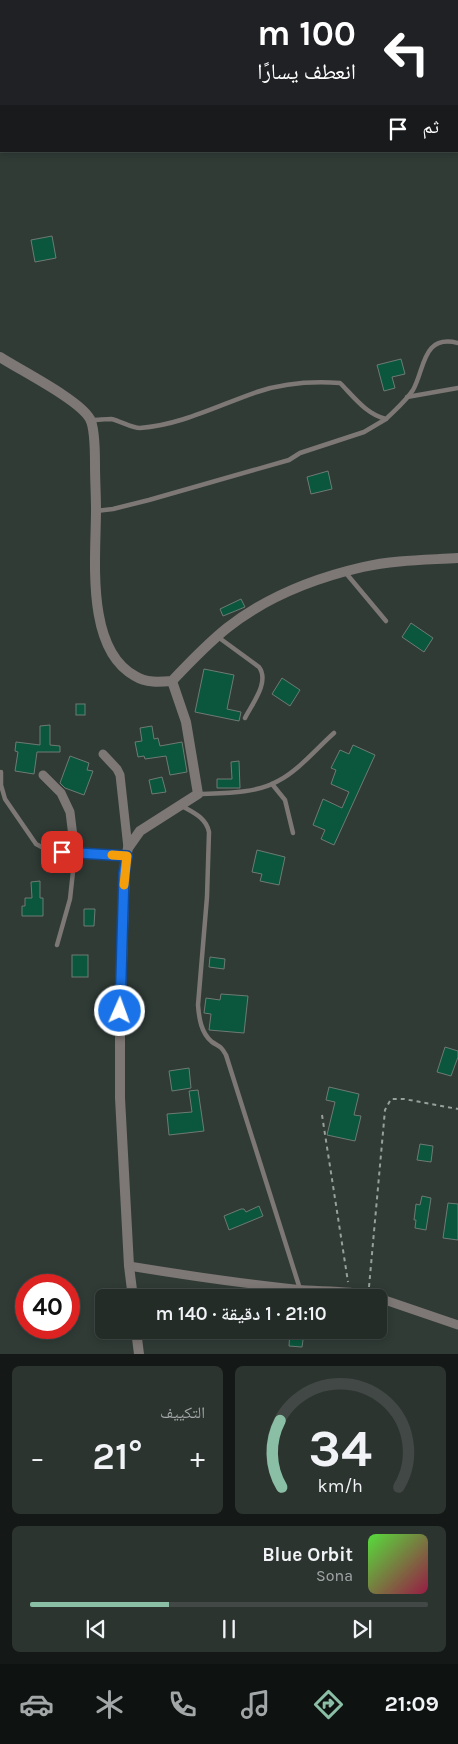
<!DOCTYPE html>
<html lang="ar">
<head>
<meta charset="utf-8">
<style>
  :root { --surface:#242c28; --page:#2c3430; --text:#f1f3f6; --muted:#a3a7a8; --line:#414845; --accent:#8abfa5 }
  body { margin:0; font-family:Karla,"Noto Naskh Arabic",sans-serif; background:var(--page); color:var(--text); direction:rtl; height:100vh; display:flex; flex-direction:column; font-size:19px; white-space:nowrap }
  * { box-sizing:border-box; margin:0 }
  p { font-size:16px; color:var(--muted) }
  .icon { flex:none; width:28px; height:28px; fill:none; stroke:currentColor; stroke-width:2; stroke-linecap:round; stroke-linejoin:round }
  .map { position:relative; height:1354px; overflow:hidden; direction:ltr }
  .side { display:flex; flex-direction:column; gap:12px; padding:12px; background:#141816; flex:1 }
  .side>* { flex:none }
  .banner { position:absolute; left:0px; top:0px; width:459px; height:152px; box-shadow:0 2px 8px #0003,0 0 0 1px var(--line); direction:rtl; background:#202124; color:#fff; overflow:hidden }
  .speed { position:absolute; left:15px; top:1274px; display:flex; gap:10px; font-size:25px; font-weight:700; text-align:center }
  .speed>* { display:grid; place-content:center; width:65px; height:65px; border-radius:50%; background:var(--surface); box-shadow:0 2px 8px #0003,0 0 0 1px var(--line); line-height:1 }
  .speed .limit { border:8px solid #d22; background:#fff; color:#111 }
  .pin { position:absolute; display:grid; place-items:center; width:42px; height:42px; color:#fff; margin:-21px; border-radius:10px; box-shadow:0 2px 8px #0006 }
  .me { position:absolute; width:55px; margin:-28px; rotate:2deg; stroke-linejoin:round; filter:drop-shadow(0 0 4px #0008) }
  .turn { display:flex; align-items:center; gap:18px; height:105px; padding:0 20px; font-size:22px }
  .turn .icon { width:65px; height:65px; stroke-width:2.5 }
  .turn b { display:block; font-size:35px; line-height:42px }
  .then { display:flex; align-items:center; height:48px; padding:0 20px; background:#0003; gap:10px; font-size:19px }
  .big { font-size:38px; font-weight:600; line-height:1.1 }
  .side .tile { flex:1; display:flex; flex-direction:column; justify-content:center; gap:8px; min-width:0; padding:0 18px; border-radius:8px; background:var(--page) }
  .side .dial { align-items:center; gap:0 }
  .dial svg { height:130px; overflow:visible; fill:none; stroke:var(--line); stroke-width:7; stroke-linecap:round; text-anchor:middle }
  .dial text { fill:var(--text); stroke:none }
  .song { display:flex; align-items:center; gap:15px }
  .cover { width:60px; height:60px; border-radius:8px; background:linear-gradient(135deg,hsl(110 70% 55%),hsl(340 70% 35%)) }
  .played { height:5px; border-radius:2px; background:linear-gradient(90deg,var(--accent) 35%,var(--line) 35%) }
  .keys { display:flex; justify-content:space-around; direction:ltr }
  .heat { display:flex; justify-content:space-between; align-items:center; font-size:28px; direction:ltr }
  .side .tiles { flex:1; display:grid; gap:12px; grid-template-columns:1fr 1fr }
  .tile:last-child { grid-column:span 2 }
  .trip { position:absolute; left:95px; top:1289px; width:292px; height:50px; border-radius:8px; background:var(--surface); box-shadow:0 2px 8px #0003,0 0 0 1px var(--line); font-weight:600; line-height:50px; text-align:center; direction:rtl }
  .tab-bar { display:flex; height:80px; justify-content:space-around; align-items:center; background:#0e1210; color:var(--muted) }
  .tab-bar .icon { width:35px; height:35px }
  .tab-bar .current { color:var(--accent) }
  .tab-bar b { font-size:22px; color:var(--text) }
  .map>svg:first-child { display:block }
  .building { fill:#0a573e; stroke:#6e7a74 }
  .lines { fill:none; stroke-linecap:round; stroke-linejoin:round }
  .path { stroke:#98a09c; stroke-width:2; stroke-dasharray:4 4; stroke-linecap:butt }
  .service { stroke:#7d7775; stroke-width:4.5 }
  .minor { stroke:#7d7775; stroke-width:9 }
  .tertiary { stroke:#7d7775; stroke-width:10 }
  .route-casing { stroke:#114b97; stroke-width:12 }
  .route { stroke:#1a73e8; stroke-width:9 }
  .slow { stroke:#f59e0b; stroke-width:9 }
</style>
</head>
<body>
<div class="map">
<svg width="458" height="1354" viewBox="0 0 458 1354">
  <rect width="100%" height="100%" fill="#303b36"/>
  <g class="building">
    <path d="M52,236L56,258L35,262L31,240Z"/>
    <path d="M401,359L405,374L392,377L395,388L384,391L377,365Z"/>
    <path d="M328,471L332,489L311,494L307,477Z"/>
    <path d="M241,599L245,607L223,616L220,609Z"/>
    <path d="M411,623L433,638L424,652L402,637Z"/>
    <path d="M204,669L234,675L227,709L241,712L239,721L195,712Z"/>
    <path d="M282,678L300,690L290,706L272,694Z"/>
    <rect x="76" y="704" width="9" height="11"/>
    <path d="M50,725V745L60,746V752H37L34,774L15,771L18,752L15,751L16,742L40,745V726Z"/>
    <path d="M152,726L154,739L158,738L160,746L182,742L187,772L170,775L166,756L145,759L144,756L138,757L135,742L142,741L140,728Z"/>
    <path d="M353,745L375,755L334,845L321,839L325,830L313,825L323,799L342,808L349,792L331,784L336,770L331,768L340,750L349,754Z"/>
    <path d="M70,756L89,763L87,770L93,771L84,795L65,788L60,783Z"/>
    <path d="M239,761L240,788H217V779H232L231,762Z"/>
    <path d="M162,777L166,792L152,794L149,780Z"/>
    <path d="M257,850L285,857L279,885L260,881L262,874L252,872Z"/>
    <path d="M40,881V898H43V916H22V906H25V898H32L31,882Z"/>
    <path d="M84,909H95L94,926H84Z"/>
    <rect x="72" y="955" width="16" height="22"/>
    <path d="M210,957L225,959L224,969L209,967Z"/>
    <path d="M221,994L248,996L244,1033L209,1030L211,1014L204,1013L206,998L220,1000Z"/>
    <path d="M445,1047L458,1051V1057L451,1076L437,1072Z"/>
    <path d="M189,1068L191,1088L172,1091L169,1071Z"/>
    <path d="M329,1087L359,1094L354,1115L361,1116L355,1141L327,1135L335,1102L326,1100Z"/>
    <path d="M198,1090L204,1131L169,1135L167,1114L192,1112L189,1091Z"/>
    <path d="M420,1144L433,1146L431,1162L417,1160Z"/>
    <path d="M422,1196L431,1198L426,1230L415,1228L416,1220H414L416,1204L420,1205Z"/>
    <path d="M448,1203L458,1204V1240L443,1238Z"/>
    <path d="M259,1206L263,1216L229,1230L224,1216L241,1209H244L246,1212Z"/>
    <path d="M290,1331L304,1333L302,1347L289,1346Z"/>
  </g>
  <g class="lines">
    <g class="path">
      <path d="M322,1115L348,1282"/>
      <path d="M369,1287L385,1110L391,1099H404L458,1109"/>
    </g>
    <g class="service">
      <path d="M407,397L458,388"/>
      <path d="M92,420C98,420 105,419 111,419C121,421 131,428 140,428C181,425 219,405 257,392C284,383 312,381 340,383C354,397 366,414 386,419C395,410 406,401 413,390C425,369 422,334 458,343"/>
      <path d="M96,511L113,509L149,500L289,460L300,453L364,432L386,419"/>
      <path d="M345,572L386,621"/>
      <path d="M218,637L259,667C270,682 252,704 245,718"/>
      <path d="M1,772V785L5,799L36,844L49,851L75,853L70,899L57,945"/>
      <path d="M272,784L285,800L293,833"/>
      <path d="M198,794C224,793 255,794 278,781C299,770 316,749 334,733"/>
      <path d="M180,805C192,812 206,817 209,832L207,897L198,1005C199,1018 201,1033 212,1042C220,1047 221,1046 226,1055L300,1289"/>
    </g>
    <g class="minor">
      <path d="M103,754L117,769L120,775L128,848"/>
      <path d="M43,775L61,793L70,812L75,853L127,856"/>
      <path d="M129,1266C184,1275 238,1283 294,1289C322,1292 350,1289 378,1298"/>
      <path d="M379,1298L458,1325"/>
    </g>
    <g class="tertiary">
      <path d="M0,357C20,370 80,400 90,419C95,428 95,454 95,465C95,480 96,495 96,510C96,557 85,649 135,676C146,683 159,682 172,681C189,663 207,644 227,628C265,598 315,578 363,567C394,560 426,560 458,558"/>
      <path d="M133,1298L129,1266L120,1098V1031L125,862L128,848L140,831L198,794L186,722L172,681"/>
      <path d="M136,1330L139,1354"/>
    </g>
  </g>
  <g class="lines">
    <defs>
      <path id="route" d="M62,852L127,856L124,873L120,1011"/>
    </defs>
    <use href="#route" class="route-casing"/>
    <use href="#route" class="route"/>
    <path class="slow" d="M112,855L127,856L124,885"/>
  </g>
</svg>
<div class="speed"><div class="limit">40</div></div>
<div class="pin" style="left:62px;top:852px;background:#d93025"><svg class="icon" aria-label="arrive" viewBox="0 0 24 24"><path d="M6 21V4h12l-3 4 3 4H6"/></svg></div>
<svg class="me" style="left:120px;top:1011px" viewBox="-20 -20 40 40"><circle r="17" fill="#1a73e8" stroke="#fff" stroke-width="3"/><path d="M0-11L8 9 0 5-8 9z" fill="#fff"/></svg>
<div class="trip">21:10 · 1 دقيقة · 140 m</div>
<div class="banner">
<div class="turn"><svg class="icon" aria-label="left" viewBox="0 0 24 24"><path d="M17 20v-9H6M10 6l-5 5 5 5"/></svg><div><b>100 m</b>انعطف يسارًا</div></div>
<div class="then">ثم<svg class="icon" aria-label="arrive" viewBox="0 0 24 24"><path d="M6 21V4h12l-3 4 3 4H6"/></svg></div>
</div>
</div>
<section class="side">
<div class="tiles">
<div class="tile dial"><svg viewBox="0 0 100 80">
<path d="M14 69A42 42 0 1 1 86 69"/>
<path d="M14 69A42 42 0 0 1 13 28" stroke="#8abfa5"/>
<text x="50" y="56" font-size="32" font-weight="700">34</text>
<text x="50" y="72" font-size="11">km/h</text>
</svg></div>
<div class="tile"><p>التكييف</p>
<div class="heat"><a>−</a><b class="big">21°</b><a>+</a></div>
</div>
<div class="tile">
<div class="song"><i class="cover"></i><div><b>Blue Orbit</b><p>Sona</p></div></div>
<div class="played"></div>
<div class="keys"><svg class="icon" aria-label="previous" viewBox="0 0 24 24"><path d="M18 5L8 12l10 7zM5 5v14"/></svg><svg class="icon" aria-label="pause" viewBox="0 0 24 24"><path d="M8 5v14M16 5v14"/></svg><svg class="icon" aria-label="next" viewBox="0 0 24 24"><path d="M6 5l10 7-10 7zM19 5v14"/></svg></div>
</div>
</div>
</section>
<nav class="tab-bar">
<b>21:09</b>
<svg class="icon current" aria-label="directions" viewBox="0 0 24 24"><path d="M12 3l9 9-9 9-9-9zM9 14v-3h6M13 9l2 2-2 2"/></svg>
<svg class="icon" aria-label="music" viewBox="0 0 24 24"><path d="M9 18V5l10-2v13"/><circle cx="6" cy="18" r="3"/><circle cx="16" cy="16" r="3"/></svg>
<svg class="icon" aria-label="phone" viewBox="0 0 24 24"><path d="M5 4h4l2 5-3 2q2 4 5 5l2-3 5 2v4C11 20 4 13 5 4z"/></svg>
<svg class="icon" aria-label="climate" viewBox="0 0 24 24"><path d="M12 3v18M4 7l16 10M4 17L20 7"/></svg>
<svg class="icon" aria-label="car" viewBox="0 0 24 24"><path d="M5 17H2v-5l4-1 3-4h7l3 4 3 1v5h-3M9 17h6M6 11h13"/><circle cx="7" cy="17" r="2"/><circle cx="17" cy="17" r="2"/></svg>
</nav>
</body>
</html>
